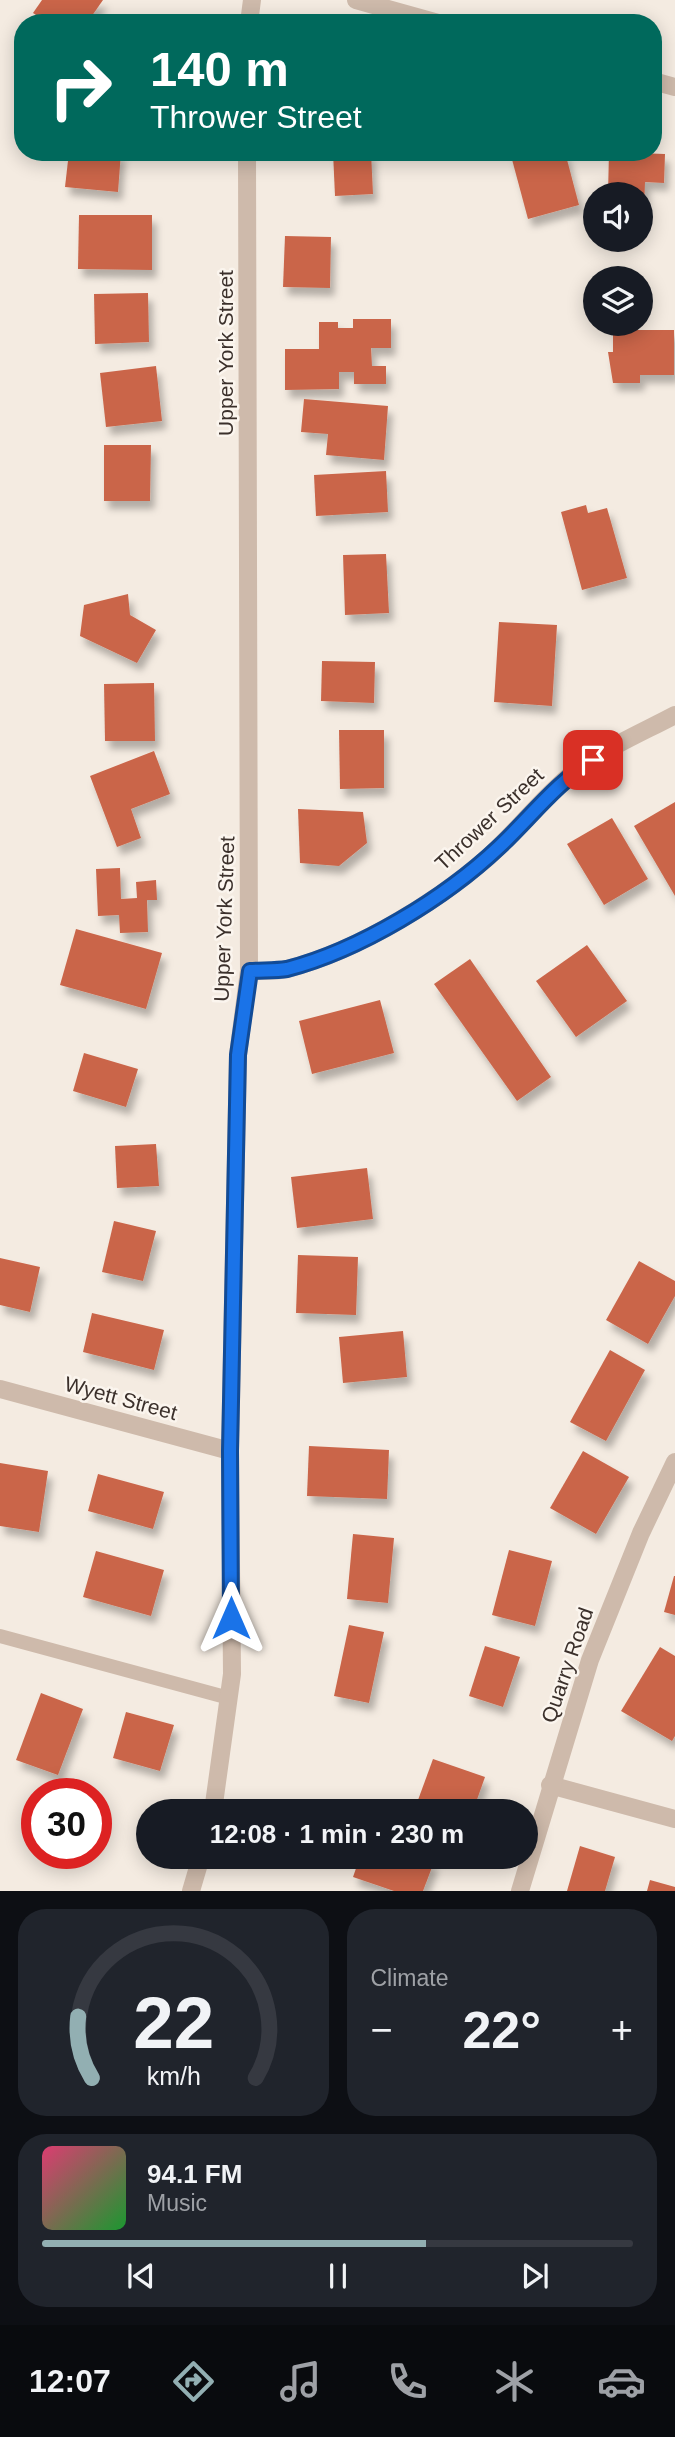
<!DOCTYPE html>
<html lang="en">
<head>
<meta charset="utf-8">
<style>
  :root { --surface:#171b24; --page:#20242c; --text:#f1f3f6; --muted:#9ea1a6; --line:#363941; --accent:#92afb2 }
  body { margin:0; font-family:Arial,sans-serif; background:var(--page); color:var(--text); height:100vh; display:flex; flex-direction:column; font-size:26px; white-space:nowrap }
  * { box-sizing:border-box; margin:0 }
  p { font-size:23px; color:var(--muted) }
  .icon { flex:none; width:38px; height:38px; fill:none; stroke:currentColor; stroke-width:2; stroke-linecap:round; stroke-linejoin:round }
  .map { position:relative; height:1891px; overflow:hidden }
  .side { display:flex; flex-direction:column; gap:18px; padding:18px; background:#0d0f14; flex:1 }
  .side>* { flex:none }
  .guide { position:absolute; left:14px; top:14px; width:648px; height:147px; border-radius:28px; box-shadow:0 4px 18px #0003; background:#00695c; color:#fff; overflow:hidden }
  .controls { position:absolute; left:583px; top:182px; display:grid; gap:14px }
  .controls a { display:grid; place-items:center; width:70px; height:70px; border-radius:50%; background:var(--surface); box-shadow:0 4px 18px #0003; font-size:35px }
  .speed { position:absolute; left:21px; top:1778px; display:flex; gap:14px; font-size:35px; font-weight:700; text-align:center }
  .speed>* { display:grid; place-content:center; width:91px; height:91px; border-radius:50%; background:var(--surface); box-shadow:0 4px 18px #0003; line-height:1 }
  .speed .limit { border:10px solid #d22; background:#fff; color:#111 }
  .pin { position:absolute; display:grid; place-items:center; width:60px; height:60px; color:#fff; margin:-30px; border-radius:14px; box-shadow:0 4px 10px #0006 }
  .me { position:absolute; width:77px; margin:-38px; rotate:0deg; stroke-linejoin:round; filter:drop-shadow(0 0 5px #0008) }
  .turn { display:flex; align-items:center; gap:24px; height:147px; padding:0 21px; font-size:32px }
  .turn .icon { width:91px; height:91px; stroke-width:2.5 }
  .turn b { display:block; font-size:49px; line-height:60px }
  .big { font-size:52px; font-weight:600; line-height:1.1 }
  .side .card { flex:1; display:flex; flex-direction:column; justify-content:center; gap:10px; min-width:0; padding:0 24px; border-radius:28px; background:var(--page) }
  .side .dial { align-items:center; gap:0 }
  .dial svg { height:182px; overflow:visible; fill:none; stroke:var(--line); stroke-width:7; stroke-linecap:round; text-anchor:middle }
  .dial text { fill:var(--text); stroke:none }
  .song { display:flex; align-items:center; gap:21px }
  .cover { width:84px; height:84px; border-radius:10px; background:linear-gradient(135deg,hsl(340 70% 55%),hsl(130 70% 35%)) }
  .played { height:7px; border-radius:4px; background:linear-gradient(90deg,var(--accent) 65%,var(--line) 65%) }
  .keys { display:flex; justify-content:space-around; direction:ltr }
  .heat { display:flex; justify-content:space-between; align-items:center; font-size:38px; direction:ltr }
  .side .tiles { flex:1; display:grid; gap:18px; grid-template-columns:1fr 1fr }
  .card:last-child { grid-column:span 2 }
  .trip { position:absolute; left:136px; top:1799px; width:402px; height:70px; border-radius:35px; background:var(--surface); box-shadow:0 4px 18px #0003; font-weight:600; line-height:70px; text-align:center }
  .tabs { display:flex; height:112px; justify-content:space-around; align-items:center; background:#090b0e; color:var(--muted) }
  .tabs .icon { width:49px; height:49px }
  .tabs .on { color:var(--accent) }
  .tabs b { font-size:32px; color:var(--text) }
  .map>svg:first-child { display:block }
  .building { fill:#ca6549; filter:url(#shadow) }
  .lines { fill:none; stroke-linecap:round; stroke-linejoin:round }
  .service { stroke:#cebaab; stroke-width:14 }
  .minor { stroke:#cebaab; stroke-width:18 }
  .route-casing { stroke:#114b97; stroke-width:18 }
  .route { stroke:#1a73e8; stroke-width:12 }
  .labels { text-anchor:middle; dominant-baseline:central; stroke-width:5; stroke-linejoin:round; paint-order:stroke }
  .street-label { font-size:21px; fill:#3b302b; stroke:#fbf5ee }
</style>
</head>
<body>
<div class="map">
<svg width="675" height="1891" viewBox="0 0 675 1891">
  <defs>
    <filter id="shadow"><feDropShadow dx="4.5" dy="8" stdDeviation="3.5" flood-color="#0004"/></filter>
  </defs>
  <rect width="100%" height="100%" fill="#f4ebe1"/>
  <g class="building">
    <path d="M42,0H103L87,23H48L33,13Z"/>
    <path d="M69,152H121L118,192L65,187Z"/>
    <path d="M333,152H371L373,194L335,196Z"/>
    <path d="M510,152H565L579,205L528,219Z"/>
    <path d="M609,152L665,154L664,183L645,182L644,209H640V194H608Z"/>
    <path d="M79,215H152V270L78,269Z"/>
    <path d="M285,236L331,237L330,288L283,287Z"/>
    <path d="M148,293L149,342L95,344L94,294Z"/>
    <path d="M353,319H391V348H371L372,366H386V384H354V372H339V389L285,390V349H319V322H338V328H353Z"/>
    <path d="M613,325H632V330H674V375H640V383H613L608,352H613Z"/>
    <path d="M156,366L162,421L106,427L100,373Z"/>
    <path d="M304,399L388,406L384,460L326,455L328,434L301,432Z"/>
    <path d="M104,445H151L150,501H104Z"/>
    <path d="M386,471L388,512L316,516L314,475Z"/>
    <path d="M586,505L588,513L607,508L627,578L582,590L561,512Z"/>
    <path d="M386,554L389,613L345,615L343,555Z"/>
    <path d="M128,594L130,615L156,630L137,663L80,636L84,605Z"/>
    <path d="M499,622L557,625L552,706L494,702Z"/>
    <path d="M322,661L375,662L374,703L321,701Z"/>
    <path d="M154,683L155,741H105L104,684Z"/>
    <path d="M339,730H384V788L340,789Z"/>
    <path d="M154,751L170,794L131,809L141,838L117,847L90,776Z"/>
    <path d="M675,802V896L634,826Z"/>
    <path d="M298,809L363,812L367,843L339,866L300,863Z"/>
    <path d="M612,818L648,879L604,905L567,844Z"/>
    <path d="M120,868L121,899L137,898L136,882L156,880L157,900H147L148,932L120,933L119,915L98,916L96,869Z"/>
    <path d="M76,929L162,953L146,1009L60,985Z"/>
    <path d="M587,945L627,1001L576,1037L536,981Z"/>
    <path d="M470,959L551,1077L517,1101L434,984Z"/>
    <path d="M380,1000L394,1053L312,1074L299,1021Z"/>
    <path d="M84,1053L138,1069L126,1107L73,1091Z"/>
    <path d="M156,1144L159,1186L117,1188L115,1146Z"/>
    <path d="M367,1168L373,1219L297,1228L291,1177Z"/>
    <path d="M114,1221L156,1231L143,1281L102,1272Z"/>
    <path d="M298,1255L358,1257L356,1315L296,1313Z"/>
    <path d="M0,1258L40,1267L30,1312L0,1305Z"/>
    <path d="M639,1261L675,1281V1296L648,1344L606,1320Z"/>
    <path d="M92,1313L164,1330L154,1370L83,1352Z"/>
    <path d="M403,1331L407,1377L343,1383L339,1337Z"/>
    <path d="M610,1350L645,1370L606,1441L570,1422Z"/>
    <path d="M309,1446L389,1450L387,1499L307,1496Z"/>
    <path d="M583,1451L629,1477L596,1534L550,1508Z"/>
    <path d="M0,1463L48,1471L39,1532L0,1526Z"/>
    <path d="M98,1474L164,1492L153,1529L88,1511Z"/>
    <path d="M353,1534L394,1538L388,1603L347,1599Z"/>
    <path d="M509,1550L552,1561L535,1626L492,1615Z"/>
    <path d="M96,1551L164,1570L151,1616L83,1597Z"/>
    <path d="M674,1576H675V1615L664,1612Z"/>
    <path d="M349,1625L384,1632L369,1703L334,1696Z"/>
    <path d="M485,1646L520,1657L503,1707L469,1696Z"/>
    <path d="M660,1647L675,1656V1736L672,1741L621,1711Z"/>
    <path d="M41,1693L83,1709L58,1775L16,1760Z"/>
    <path d="M126,1712L174,1725L160,1771L113,1758Z"/>
    <path d="M433,1759L485,1777L473,1811H414Z"/>
    <path d="M580,1846L615,1857L605,1891H567Z"/>
    <path d="M360,1857H420L434,1862L423,1891H394L353,1877Z"/>
    <path d="M650,1880L675,1887V1891H647Z"/>
  </g>
  <g class="lines">
    <path class="service" d="M0,1636L229,1698"/>
    <g class="minor">
      <path d="M356,0L438,23"/>
      <path d="M249,23L252,0"/>
      <path d="M653,81L675,87"/>
      <path d="M249,971C261,970 275,972 287,969C354,952 434,904 486,859C517,832 541,798 573,773C603,749 641,733 675,715"/>
      <path d="M0,1389L230,1451"/>
      <path d="M550,1785L675,1819"/>
      <path d="M213,1811L232,1674L230,1451L238,1055L249,971L247,152"/>
      <path d="M191,1891L201,1857"/>
      <path d="M520,1891L590,1660L641,1533L675,1462"/>
    </g>
  </g>
  <g class="lines">
    <defs>
      <path id="route" d="M231,1618L230,1451L238,1055L250,971C262,970 275,971 287,969C360,950 445,898 499,847C531,817 555,784 593,760"/>
    </defs>
    <use href="#route" class="route-casing"/>
    <use href="#route" class="route"/>
  </g>
  <g class="labels">
    <g class="street-label">
      <text transform="translate(225 353) rotate(-90)">Upper York Street</text>
      <text transform="translate(489 819) rotate(-43)">Thrower Street</text>
      <text transform="translate(224 919) rotate(-88)">Upper York Street</text>
      <text transform="translate(121 1398) rotate(15)">Wyett Street</text>
      <text transform="translate(567 1665) rotate(-71)">Quarry Road</text>
    </g>
  </g>
</svg>
<div class="controls">
<a><svg class="icon" aria-label="sound" viewBox="0 0 24 24"><path d="M4 9h4l5-4v14l-5-4H4zM17 9q2 3 0 6"/></svg></a>
<a><svg class="icon" aria-label="layers" viewBox="0 0 24 24"><path d="M12 4l9 5-9 5-9-5zM3 14l9 5 9-5"/></svg></a>
</div>
<div class="speed"><div class="limit">30</div></div>
<div class="pin" style="left:593px;top:760px;background:#d93025"><svg class="icon" aria-label="arrive" viewBox="0 0 24 24"><path d="M6 21V4h12l-3 4 3 4H6"/></svg></div>
<svg class="me" style="left:231px;top:1618px" viewBox="-20 -20 40 40"><path d="M0-17L14 15 0 8-14 15z" fill="#1a73e8" stroke="#fff" stroke-width="4"/></svg>
<div class="trip">12:08 · 1 min · 230 m</div>
<div class="guide">
<div class="turn"><svg class="icon" aria-label="right" viewBox="0 0 24 24"><path d="M7 20v-9h11M14 6l5 5-5 5"/></svg><div><b>140 m</b>Thrower Street</div></div>
</div>
</div>
<section class="side">
<div class="tiles">
<div class="card dial"><svg viewBox="0 0 100 80">
<path d="M14 69A42 42 0 1 1 86 69"/>
<path d="M14 69A42 42 0 0 1 8 42" stroke="#92afb2"/>
<text x="50" y="56" font-size="32" font-weight="700">22</text>
<text x="50" y="72" font-size="11">km/h</text>
</svg></div>
<div class="card"><p>Climate</p>
<div class="heat"><a>−</a><b class="big">22°</b><a>+</a></div>
</div>
<div class="card">
<div class="song"><i class="cover"></i><div><b>94.1 FM</b><p>Music</p></div></div>
<div class="played"></div>
<div class="keys"><svg class="icon" aria-label="previous" viewBox="0 0 24 24"><path d="M18 5L8 12l10 7zM5 5v14"/></svg><svg class="icon" aria-label="pause" viewBox="0 0 24 24"><path d="M8 5v14M16 5v14"/></svg><svg class="icon" aria-label="next" viewBox="0 0 24 24"><path d="M6 5l10 7-10 7zM19 5v14"/></svg></div>
</div>
</div>
</section>
<nav class="tabs">
<b>12:07</b>
<svg class="icon on" aria-label="directions" viewBox="0 0 24 24"><path d="M12 3l9 9-9 9-9-9zM9 14v-3h6M13 9l2 2-2 2"/></svg>
<svg class="icon" aria-label="music" viewBox="0 0 24 24"><path d="M9 18V5l10-2v13"/><circle cx="6" cy="18" r="3"/><circle cx="16" cy="16" r="3"/></svg>
<svg class="icon" aria-label="phone" viewBox="0 0 24 24"><path d="M5 4h4l2 5-3 2q2 4 5 5l2-3 5 2v4C11 20 4 13 5 4z"/></svg>
<svg class="icon" aria-label="climate" viewBox="0 0 24 24"><path d="M12 3v18M4 7l16 10M4 17L20 7"/></svg>
<svg class="icon" aria-label="car" viewBox="0 0 24 24"><path d="M5 17H2v-5l4-1 3-4h7l3 4 3 1v5h-3M9 17h6M6 11h13"/><circle cx="7" cy="17" r="2"/><circle cx="17" cy="17" r="2"/></svg>
</nav>
</body>
</html>
